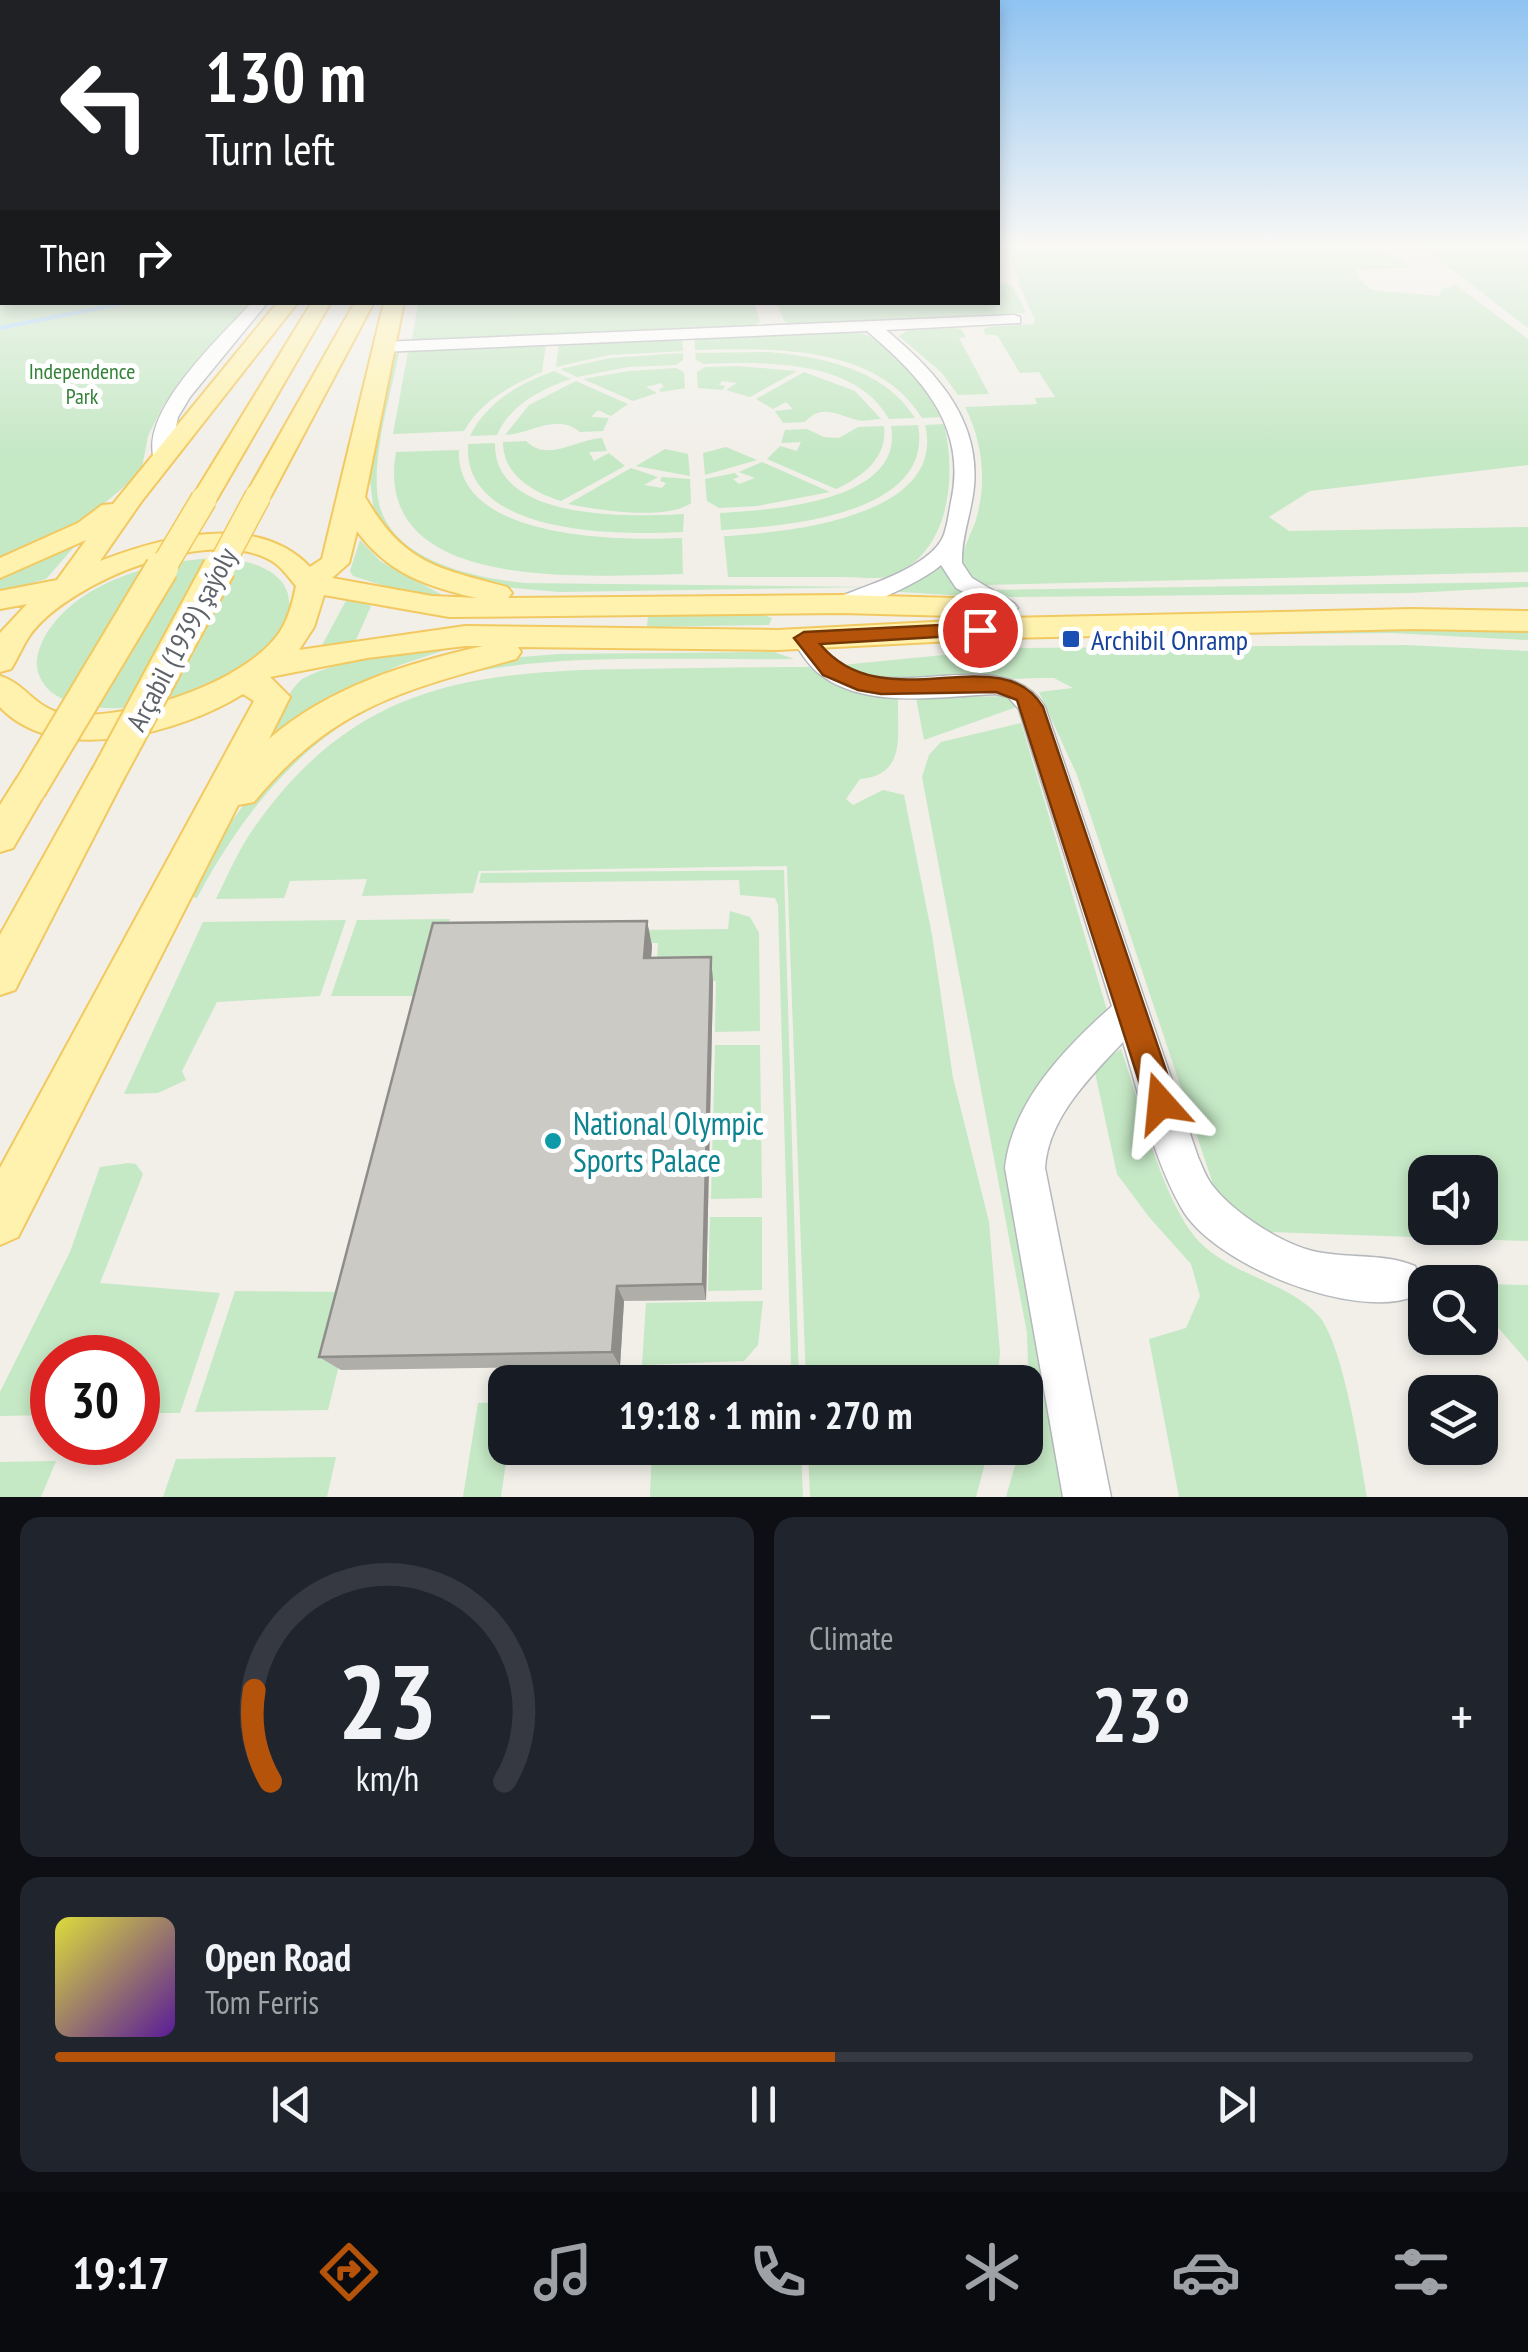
<!DOCTYPE html>
<html lang="en">
<head>
<meta charset="utf-8">
<style>
  :root { --surface:#171b24; --page:#20242c; --text:#f1f3f6; --muted:#9ea1a6; --line:#363941; --accent:#b45309 }
  body { margin:0; font-family:"PT Sans Narrow",sans-serif; background:var(--page); color:var(--text); height:100vh; display:flex; flex-direction:column; font-size:38px; white-space:nowrap }
  * { box-sizing:border-box; margin:0 }
  p { font-size:32px; color:var(--muted) }
  .icon { flex:none; width:55px; height:55px; fill:none; stroke:currentColor; stroke-width:2; stroke-linecap:round; stroke-linejoin:round }
  .map { position:relative; height:1497px; overflow:hidden }
  .side { display:flex; flex-direction:column; gap:20px; padding:20px; background:#0d0f14; flex:1 }
  .side>* { flex:none }
  .banner { position:absolute; left:0px; top:0px; width:1000px; height:305px; box-shadow:0 5px 15px #0003; background:#202124; color:#fff; overflow:hidden }
  .tools { position:absolute; left:1408px; top:1155px; display:grid; gap:20px }
  .tools a { display:grid; place-items:center; width:90px; height:90px; border-radius:20px; background:var(--surface); box-shadow:0 5px 15px #0003; font-size:50px }
  .speed { position:absolute; left:30px; top:1335px; display:flex; gap:20px; font-size:50px; font-weight:700; text-align:center }
  .speed>* { display:grid; place-content:center; width:130px; height:130px; border-radius:50%; background:var(--surface); box-shadow:0 5px 15px #0003; line-height:1 }
  .speed .limit { border:15px solid #d22; background:#fff; color:#111 }
  .pin { position:absolute; display:grid; place-items:center; width:85px; height:85px; color:#fff; margin:-42px; border:5px solid #fff; border-radius:50%; box-shadow:0 2px 10px #0007 }
  .me { position:absolute; width:110px; margin:-55px; rotate:342deg; stroke-linejoin:round; filter:drop-shadow(0 0 8px #0008) }
  .turn { display:flex; align-items:center; gap:35px; height:210px; padding:0 40px; font-size:45px }
  .turn .icon { width:130px; height:130px; stroke-width:2.5 }
  .turn b { display:block; font-size:70px; line-height:85px }
  .then { display:flex; align-items:center; height:95px; padding:0 40px; background:#0003; gap:20px; font-size:38px }
  .big { font-size:75px; font-weight:700; line-height:1.1 }
  .side .card { flex:1; display:flex; flex-direction:column; justify-content:center; gap:15px; min-width:0; padding:0 35px; border-radius:20px; background:var(--page) }
  .side .dial { align-items:center; gap:0 }
  .dial svg { height:260px; overflow:visible; fill:none; stroke:var(--line); stroke-width:7; stroke-linecap:round; text-anchor:middle }
  .dial text { fill:var(--text); stroke:none }
  .song { display:flex; align-items:center; gap:30px }
  .cover { width:120px; height:120px; border-radius:15px; background:linear-gradient(135deg,hsl(60 70% 55%),hsl(270 70% 35%)) }
  .played { height:10px; border-radius:5px; background:linear-gradient(90deg,var(--accent) 55%,var(--line) 55%) }
  .keys { display:flex; justify-content:space-around; direction:ltr }
  .heat { display:flex; justify-content:space-between; align-items:center; font-size:55px; direction:ltr }
  .side .tiles { flex:1; display:grid; gap:20px; grid-template-columns:1fr 1fr }
  .card:last-child { grid-column:span 2 }
  .trip { position:absolute; left:488px; top:1365px; width:555px; height:100px; border-radius:20px; background:var(--surface); box-shadow:0 5px 15px #0003; font-weight:700; line-height:100px; text-align:center }
  .tab-bar { display:flex; height:160px; justify-content:space-around; align-items:center; background:#090b0e; color:var(--muted) }
  .tab-bar .icon { width:70px; height:70px }
  .tab-bar .selected { color:var(--accent) }
  .tab-bar b { font-size:45px; color:var(--text) }
  .map>svg:first-child { display:block }
  .green { fill:#c5e8c5; fill-rule:evenodd }
  .lines { fill:none; stroke-linecap:round; stroke-linejoin:round }
  .stream { stroke:#aadaff; stroke-width:4 }
  .minor-casing { stroke:#b5b8bc; stroke-width:3 }
  .major-casing { stroke:#f2c960; stroke-width:4 }
  .minor { fill:#fff; fill-rule:evenodd }
  .major { fill:#fff2af; fill-rule:evenodd }
  .major-bridge-far1-casing { stroke:#f2c960; stroke-width:28; stroke-linecap:butt }
  .major-bridge-casing { stroke:#f2c960; stroke-width:36; stroke-linecap:butt }
  .major-bridge-far1 { stroke:#fff2af; stroke-width:25 }
  .major-bridge { stroke:#fff2af; stroke-width:32 }
  .wall { fill:#afaea9 }
  .shaded-wall { fill:#8f8d8a }
  .building { fill:#cccac5; stroke:#8f8d8a; stroke-width:2.5 }
  .route { fill:#b45309; stroke:#753606; stroke-width:2.5 }
  .transit-dot { fill:#1a4fb4; stroke:#fff; stroke-width:4 }
  .culture-dot { fill:#0f9aa8; stroke:#fff; stroke-width:4 }
  .labels { text-anchor:middle; dominant-baseline:central; stroke-width:10; stroke-linejoin:round; paint-order:stroke }
  .far-park-label { font-size:22px; fill:#348238; stroke:#fff }
  .street-label { font-size:28px; fill:#5f6368; stroke:#fff }
  .transit-label { font-size:28px; fill:#164399; stroke:#fff; text-anchor:start }
  .near-culture-label { font-size:32px; fill:#0d838f; stroke:#fff; text-anchor:start }
</style>
</head>
<body>
<div class="map">
<svg width="1528" height="1497" viewBox="0 0 1528 1497">
  <rect width="100%" height="100%" fill="#f1efe8"/>
  <g class="green">
    <path d="M0,244L2,302L248,303L164,404L148,436L142,467L125,486L77,526L0,563Z"/>
    <path d="M1008,244H1352L1400,258L1410,268L1357,269L1358,278L1372,290L1439,296L1442,289L1456,285L1528,339V465L1310,491L1269,517L1289,531L1528,527V572L983,585C974,579 965,573 963,561C962,547 974,530 977,516C987,480 982,440 965,407L1037,404L1035,398L1055,397L1039,372L1020,373L997,335H986L983,330L987,327L1033,324L1035,320L1019,285Z"/>
    <path d="M1418,244H1528V328Z"/>
    <path d="M998,282L1013,286L1026,313L791,324L784,321L777,303L998,302Z"/>
    <path d="M418,303H754L760,322L754,325L412,340Z"/>
    <path d="M953,328L961,329L966,337L959,338L989,394L958,395L942,373L899,336L908,330Z"/>
    <path d="M854,332C892,336 924,386 941,417L922,418C877,344 770,348 695,350L694,338Z"/>
    <path d="M682,339L683,351L609,355L556,367L559,344Z"/>
    <path d="M546,344L542,372C511,385 481,401 464,431L393,434L408,352Z"/>
    <path d="M399,352C391,396 374,445 377,491C382,559 470,577 524,583L869,587L559,592L491,586L409,556L374,513L369,471L393,356Z"/>
    <path d="M769,352C822,357 885,369 915,418L889,419C855,358 763,362 704,364L696,360L695,353Z"/>
    <path d="M683,353V360L676,365L628,367L577,377L560,369L610,358Z"/>
    <path d="M737,366L797,371L750,397L726,390L737,383L722,381L719,385L725,386L723,390L698,388L697,372L705,367Z"/>
    <path d="M676,368L684,372L685,388L661,392L659,389L664,387L661,383L646,387L657,393L633,401L583,379L629,371Z"/>
    <path d="M554,371L571,379C541,389 510,405 497,435L470,436C486,402 519,384 554,371Z"/>
    <path d="M804,372L855,391L881,419C875,419 863,422 857,420C838,415 821,403 805,422L783,423L775,411L793,409L786,402L773,409L756,399Z"/>
    <path d="M576,381L628,404L611,416L598,410L591,417L609,418L603,431L580,432C557,412 530,434 505,435L529,405Z"/>
    <path d="M944,424C957,477 950,554 890,576C876,580 858,577 844,577C805,577 766,577 728,577L724,536C783,533 948,518 925,425Z"/>
    <path d="M918,425C935,516 780,527 721,530L720,513C768,510 905,503 891,426Z"/>
    <path d="M884,426C888,458 862,477 836,489L767,459L780,446L797,451L801,442L781,443L785,430L807,429L824,437L839,438L858,427Z"/>
    <path d="M602,438L607,451L589,452L594,461L609,453L625,466L561,501C533,492 503,475 503,442L526,441C548,463 576,439 602,438Z"/>
    <path d="M495,443C493,522 632,517 684,514L683,532C623,535 462,537 468,444Z"/>
    <path d="M726,447L757,460L705,475L703,453Z"/>
    <path d="M665,449L688,454L690,476L636,466Z"/>
    <path d="M459,450C455,541 623,541 682,538L683,574C596,575 371,597 396,452Z"/>
    <path d="M762,462L830,492L757,506L719,508L707,501L705,479L735,473L739,477L733,479L739,484L755,478L739,472Z"/>
    <path d="M631,468L658,477L644,485L662,488L666,483L660,481L662,477L690,479L691,503C667,521 597,510 568,504Z"/>
    <path d="M360,540L380,561L446,597L410,594L353,576L350,571Z"/>
    <path d="M68,547H74L46,579L0,592V578Z"/>
    <path d="M945,555L965,596L885,591Z"/>
    <path d="M218,558C309,563 309,625 240,670C200,696 142,713 95,707C76,705 52,699 42,681C33,667 37,652 44,638C76,581 157,560 218,558Z"/>
    <path d="M1528,582V587L1410,593L1009,597L989,590Z"/>
    <path d="M348,597L371,606L355,642L321,647Z"/>
    <path d="M764,615L772,618L769,625L647,627L648,616Z"/>
    <path d="M1443,628L1528,632V640L1391,633L1031,637L988,642L985,636Z"/>
    <path d="M1406,645L1528,651V1241L1267,1232L1218,1199L1077,775L1039,692L1073,688L1054,678C1006,677 877,691 842,665L1015,648ZM1425,1172H1480V1228H1425Z"/>
    <path d="M451,648L400,665L349,688L270,736C278,720 286,693 300,681C323,663 423,646 451,648Z"/>
    <path d="M774,652L794,659C527,662 342,626 197,898L193,897L217,842L247,800L349,710L496,659L559,654Z"/>
    <path d="M809,667L860,693L898,698C897,736 907,775 860,779L846,799L853,805L883,790L904,795L932,935L953,1078L989,1222L1000,1353L997,1382H806L787,866L479,871L473,893L362,896L367,879L290,881L284,898L216,899C228,875 239,848 256,825C356,684 472,671 633,669C691,668 750,667 809,667Z"/>
    <path d="M1011,696L1022,705L924,740L916,698Z"/>
    <path d="M1021,723L1107,1010L1023,1124L1070,1497H1006L1020,1448H1025L1029,1392L1027,1333L922,777L929,755L941,742Z"/>
    <path d="M784,870L799,1382H788L791,1364L778,905L775,898L740,895L739,880L479,883L481,873Z"/>
    <path d="M730,911L750,917L759,933L760,1031L715,1032L716,981H656L658,943H637L639,930L728,929Z"/>
    <path d="M450,919L431,996H331L357,920Z"/>
    <path d="M346,920L320,996L217,1002L182,1071L186,1080L158,1093L124,1094L203,922Z"/>
    <path d="M715,1045H760L762,1198L711,1199Z"/>
    <path d="M1121,1049C1141,1106 1154,1171 1185,1223C1216,1275 1277,1275 1316,1313C1343,1338 1360,1457 1367,1497H1179L1149,1339L1186,1328L1200,1296L1191,1264L1149,1217L1117,1174L1094,1068Z"/>
    <path d="M128,1163L136,1164L143,1174L100,1283L220,1293L180,1413H138V1358H52V1415L0,1416V1392L70,1252L100,1167Z"/>
    <path d="M710,1217H762V1290L708,1291Z"/>
    <path d="M1480,1284L1528,1285V1362L1480,1307Z"/>
    <path d="M235,1291L357,1292L328,1410L195,1412Z"/>
    <path d="M763,1301L758,1345L744,1361L642,1365L646,1303Z"/>
    <path d="M505,1402V1448H508L501,1497H463L478,1403Z"/>
    <path d="M652,1448H801L803,1497H650Z"/>
    <path d="M808,1448H989L976,1497H810Z"/>
    <path d="M336,1457L327,1497H163L176,1459Z"/>
    <path d="M56,1461L41,1497H0V1462Z"/>
  </g>
  <g class="lines">
    <path class="stream" d="M0,328L129,302"/>
    <defs>
      <g id="minor">
        <path d="M252,302H268L190,397L178,417L169,462H155C136,413 222,336 252,302Z"/>
        <path d="M1014,315L1020,317V323L886,330C935,371 980,418 974,486C972,512 961,536 962,563L972,578L1014,603L1018,608L1006,615L956,588L941,565C925,580 854,615 834,609L830,604L834,599C864,586 926,569 942,539C947,530 949,512 951,502C968,426 921,377 867,331L381,352L373,347L381,342Z"/>
        <path d="M804,631C818,635 822,647 831,657C846,672 867,677 887,678C937,682 1015,656 1045,707L1198,1157C1202,1166 1206,1177 1212,1185C1234,1214 1287,1248 1323,1253C1354,1258 1386,1254 1415,1266L1421,1281L1415,1296C1355,1321 1214,1265 1182,1209C1153,1158 1140,1097 1123,1042C1090,1077 1048,1118 1045,1168L1111,1497H1063L1005,1168C1012,1102 1065,1048 1112,1006L1019,709L1008,697L996,694C943,696 867,710 821,675C809,667 800,651 792,639Z"/>
      </g>
      <g id="major">
        <path d="M278,302H298L141,502L100,561C163,537 257,511 310,567L322,559L384,302H404L365,497C404,564 437,568 507,587L512,593L508,598L842,595L992,599L1003,601L1007,608L1003,615L992,617L842,613L449,617L324,595L314,627L299,650L465,626L778,630L1010,618L1412,609L1528,611V631L1412,629L1010,638L778,650L518,647L521,652L516,659C403,690 332,707 254,802L238,805L18,1237L0,1245V1168L254,701L243,694C182,732 57,768 0,707V676C25,683 36,710 65,714C125,722 247,684 281,630C289,617 293,601 296,586C290,579 283,569 275,563C215,522 69,581 30,635C23,645 18,658 11,669L0,672V633L27,604L0,609V591L57,580L86,540L0,578V558L78,523L102,505L113,504ZM357,531C387,573 428,587 477,598L432,596L332,578L349,563ZM465,646H483C407,663 329,687 269,739L290,697L270,677L367,658Z"/>
        <path d="M312,302H331L217,499L213,505H195L191,499Z"/>
        <path d="M355,302H374L271,496L267,502H249L245,496Z"/>
        <path d="M106,764L119,768L124,778L15,990L0,995V935L93,768Z"/>
        <path d="M30,774L43,778L48,788L13,848L0,852V805L17,778Z"/>
      </g>
    </defs>
    <use href="#minor" class="minor-casing"/>
    <use href="#major" class="major-casing"/>
    <use href="#minor" class="minor"/>
    <use href="#major" class="major"/>
    <defs>
      <g id="major-bridge-far1">
        <path d="M161,571L204,499"/>
        <path d="M218,571L258,496"/>
      </g>
      <g id="major-bridge">
        <path d="M106,778L219,568"/>
        <path d="M30,788L162,568"/>
      </g>
    </defs>
    <use href="#major-bridge-far1" class="major-bridge-far1-casing"/>
    <use href="#major-bridge" class="major-bridge-casing"/>
    <use href="#major-bridge-far1" class="major-bridge-far1"/>
    <use href="#major-bridge" class="major-bridge"/>
  </g>
  <path class="wall" d="M647,921L652,946L651,958L711,957L713,982L706,1300L624,1301L620,1366L341,1370L319,1357Z"/>
  <g class="shaded-wall">
    <path d="M647,921L652,946L649,983L644,958Z"/>
    <path d="M711,957L713,982L706,1300L703,1284Z"/>
    <path d="M617,1286L624,1301L620,1366L612,1352Z"/>
  </g>
  <path class="building" d="M647,921L644,958L711,957L703,1284L617,1286L612,1352L319,1357L433,923Z"/>
  <linearGradient id="sky" x2="0" y2="1"><stop stop-color="#8fc3f1"/><stop offset="0.54" stop-color="#f9f8f5"/><stop offset="1" stop-color="#f9f8f5" stop-opacity="0"/></linearGradient>
  <rect width="1528" height="454" fill="url(#sky)"/>
  <path class="route" d="M980,623L990,630L987,634L820,644C884,722 1000,636 1043,707L1177,1103L1172,1114L1161,1118L1150,1114L1146,1103L1017,700L996,692L881,694L858,690L823,675L794,638L804,632Z"/>
  <rect class="transit-dot" x="1061" y="629" width="20" height="20" rx="5"/>
  <circle class="culture-dot" cx="553" cy="1141" r="10"/>
  <g class="labels">
    <g class="far-park-label">
      <text x="82" y="371">Independence<tspan x="82" dy="25">Park</tspan></text>
    </g>
    <g class="street-label">
      <text transform="translate(181 639) rotate(-62)">Arçabil (1939) şaýoly</text>
    </g>
    <g class="transit-label">
      <text x="1091" y="639">Archibil Onramp</text>
    </g>
    <g class="near-culture-label">
      <text x="573" y="1123">National Olympic<tspan x="573" dy="37">Sports Palace</tspan></text>
    </g>
  </g>
</svg>
<div class="tools">
<a><svg class="icon" aria-label="sound" viewBox="0 0 24 24"><path d="M4 9h4l5-4v14l-5-4H4zM17 9q2 3 0 6"/></svg></a>
<a><svg class="icon" aria-label="search" viewBox="0 0 24 24"><circle cx="10" cy="10" r="6"/><path d="M15 15l6 6"/></svg></a>
<a><svg class="icon" aria-label="layers" viewBox="0 0 24 24"><path d="M12 4l9 5-9 5-9-5zM3 14l9 5 9-5"/></svg></a>
</div>
<div class="speed"><div class="limit">30</div></div>
<div class="pin" style="left:980px;top:630px;background:#d93025"><svg class="icon" aria-label="arrive" viewBox="0 0 24 24"><path d="M6 21V4h12l-3 4 3 4H6"/></svg></div>
<svg class="me" style="left:1161px;top:1103px" viewBox="-20 -20 40 40"><path d="M0-17L14 15 0 8-14 15z" fill="#b45309" stroke="#fff" stroke-width="4"/></svg>
<div class="trip">19:18 · 1 min · 270 m</div>
<div class="banner">
<div class="turn"><svg class="icon" aria-label="left" viewBox="0 0 24 24"><path d="M17 20v-9H6M10 6l-5 5 5 5"/></svg><div><b>130 m</b>Turn left</div></div>
<div class="then">Then<svg class="icon" aria-label="right" viewBox="0 0 24 24"><path d="M7 20v-9h11M14 6l5 5-5 5"/></svg></div>
</div>
</div>
<section class="side">
<div class="tiles">
<div class="card dial"><svg viewBox="0 0 100 80">
<path d="M14 69A42 42 0 1 1 86 69"/>
<path d="M14 69A42 42 0 0 1 9 41" stroke="#b45309"/>
<text x="50" y="56" font-size="32" font-weight="700">23</text>
<text x="50" y="72" font-size="11">km/h</text>
</svg></div>
<div class="card"><p>Climate</p>
<div class="heat"><a>−</a><b class="big">23°</b><a>+</a></div>
</div>
<div class="card">
<div class="song"><i class="cover"></i><div><b>Open Road</b><p>Tom Ferris</p></div></div>
<div class="played"></div>
<div class="keys"><svg class="icon" aria-label="previous" viewBox="0 0 24 24"><path d="M18 5L8 12l10 7zM5 5v14"/></svg><svg class="icon" aria-label="pause" viewBox="0 0 24 24"><path d="M8 5v14M16 5v14"/></svg><svg class="icon" aria-label="next" viewBox="0 0 24 24"><path d="M6 5l10 7-10 7zM19 5v14"/></svg></div>
</div>
</div>
</section>
<nav class="tab-bar">
<b>19:17</b>
<svg class="icon selected" aria-label="directions" viewBox="0 0 24 24"><path d="M12 3l9 9-9 9-9-9zM9 14v-3h6M13 9l2 2-2 2"/></svg>
<svg class="icon" aria-label="music" viewBox="0 0 24 24"><path d="M9 18V5l10-2v13"/><circle cx="6" cy="18" r="3"/><circle cx="16" cy="16" r="3"/></svg>
<svg class="icon" aria-label="phone" viewBox="0 0 24 24"><path d="M5 4h4l2 5-3 2q2 4 5 5l2-3 5 2v4C11 20 4 13 5 4z"/></svg>
<svg class="icon" aria-label="climate" viewBox="0 0 24 24"><path d="M12 3v18M4 7l16 10M4 17L20 7"/></svg>
<svg class="icon" aria-label="car" viewBox="0 0 24 24"><path d="M5 17H2v-5l4-1 3-4h7l3 4 3 1v5h-3M9 17h6M6 11h13"/><circle cx="7" cy="17" r="2"/><circle cx="17" cy="17" r="2"/></svg>
<svg class="icon" aria-label="filters" viewBox="0 0 24 24"><path d="M4 7h16M4 17h16"/><circle cx="9" cy="7" r="2"/><circle cx="15" cy="17" r="2"/></svg>
</nav>
</body>
</html>
